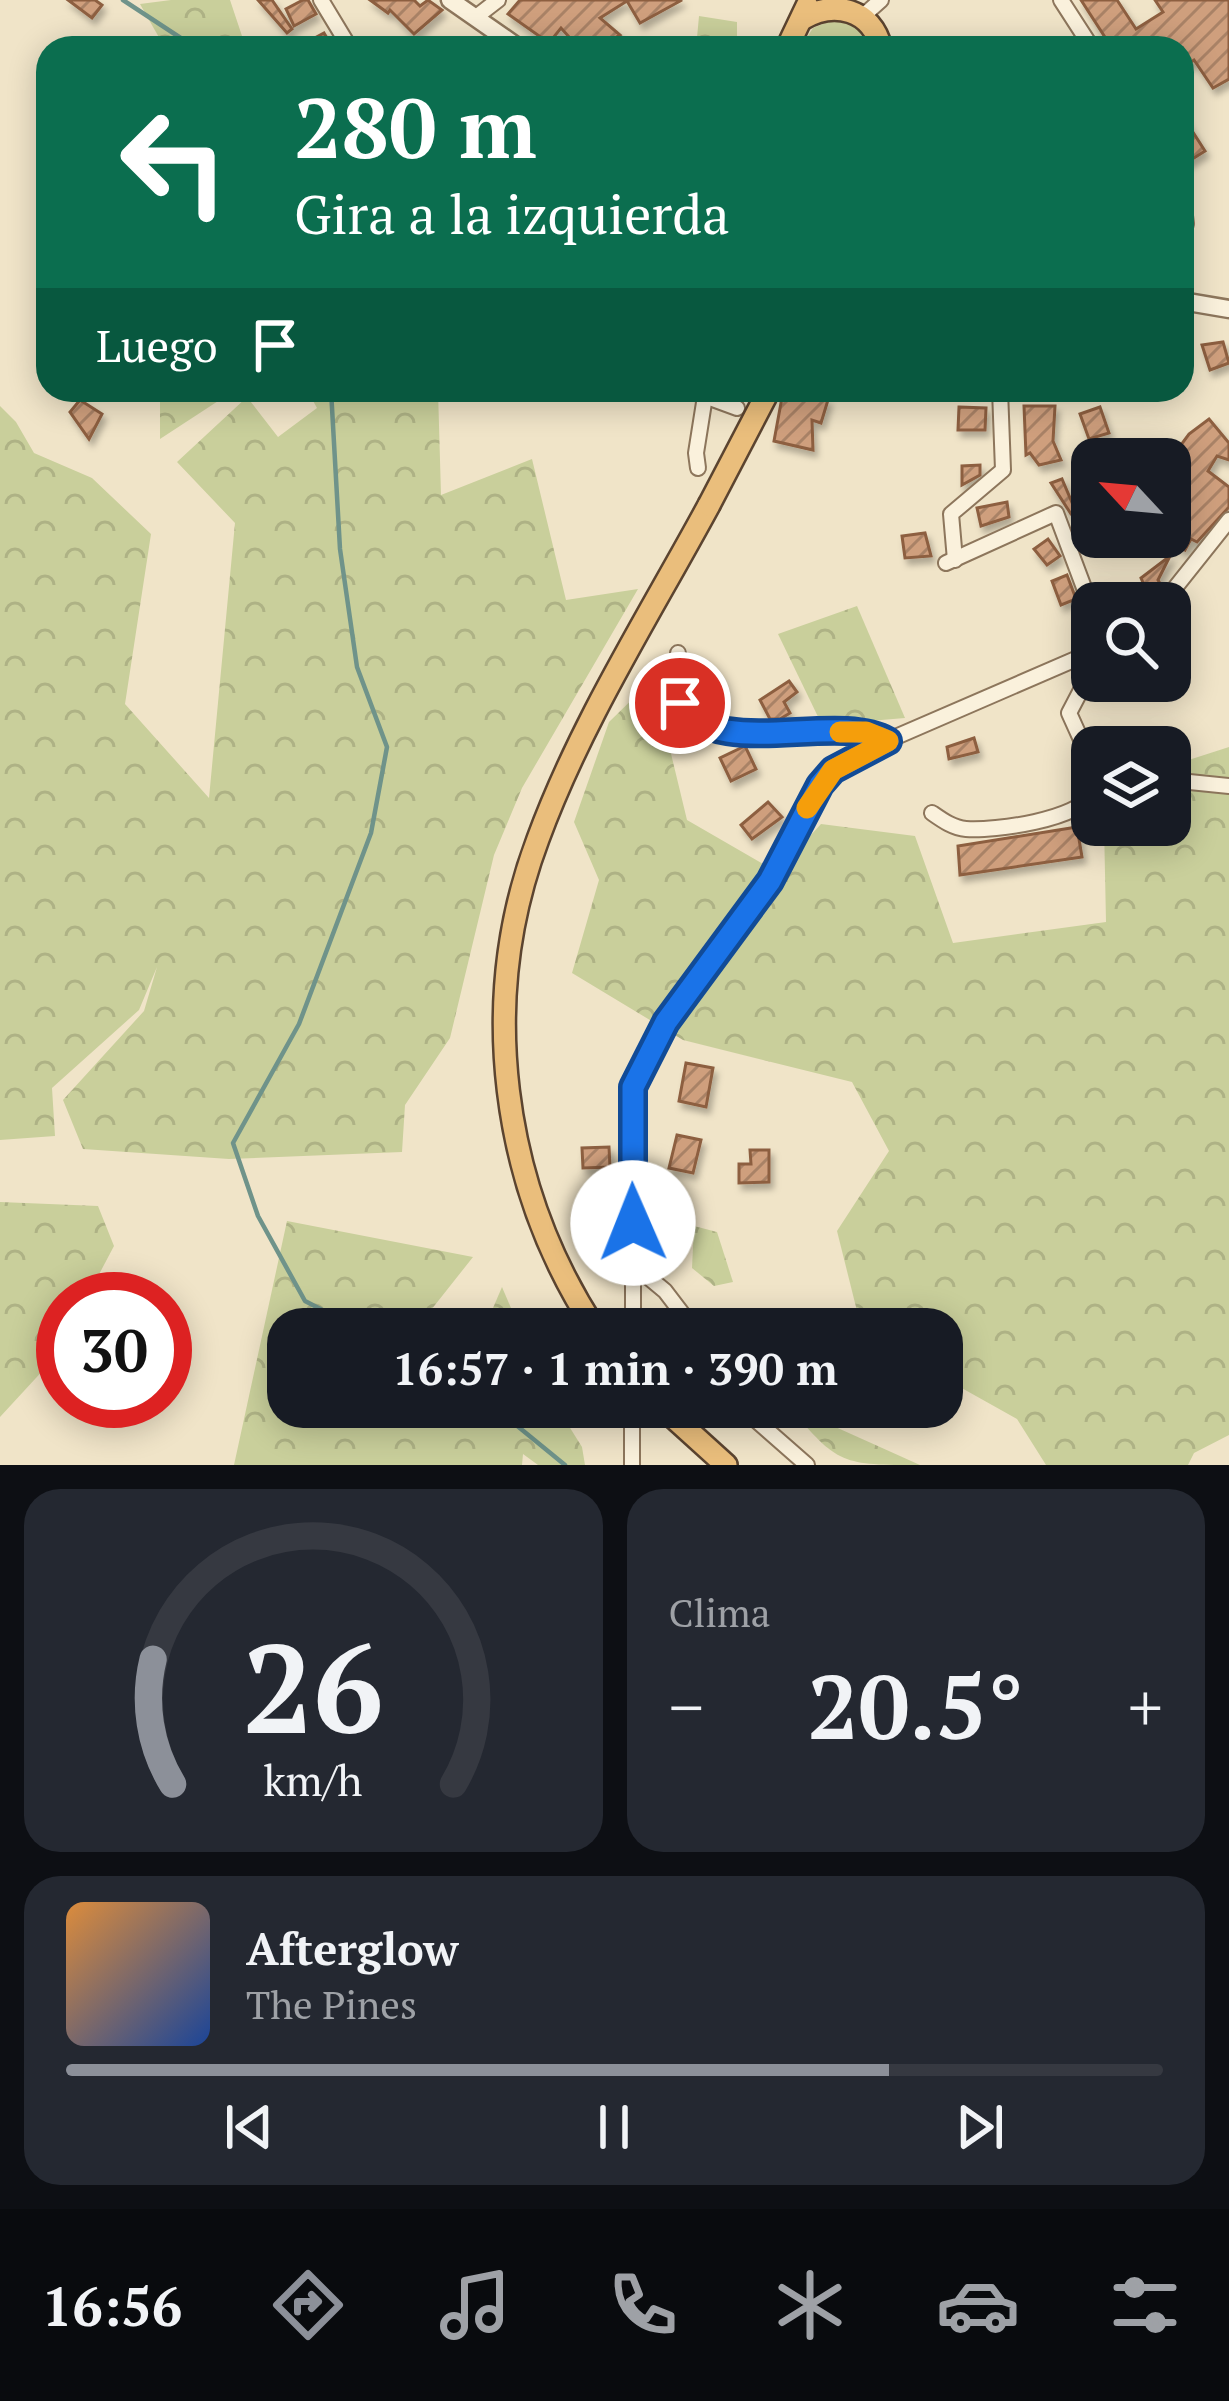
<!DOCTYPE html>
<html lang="es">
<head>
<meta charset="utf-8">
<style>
  :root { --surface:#171b24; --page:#242831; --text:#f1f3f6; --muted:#9ea1a6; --line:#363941; --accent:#8c9099 }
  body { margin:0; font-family:"PT Serif",serif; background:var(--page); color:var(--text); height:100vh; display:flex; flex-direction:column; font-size:45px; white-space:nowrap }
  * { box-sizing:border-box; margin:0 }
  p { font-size:39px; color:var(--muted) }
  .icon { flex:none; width:66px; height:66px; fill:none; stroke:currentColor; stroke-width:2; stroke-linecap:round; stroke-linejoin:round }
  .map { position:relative; height:1465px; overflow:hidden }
  .panel { display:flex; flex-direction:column; gap:24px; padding:24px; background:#0d0f14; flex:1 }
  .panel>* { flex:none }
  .top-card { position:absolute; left:36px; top:36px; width:1158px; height:366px; border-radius:36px; box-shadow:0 6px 30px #0003; background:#0b6e4f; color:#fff; overflow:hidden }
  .needle { width:78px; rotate:296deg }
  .tools { position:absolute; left:1071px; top:438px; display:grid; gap:24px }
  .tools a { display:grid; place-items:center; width:120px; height:120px; border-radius:24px; background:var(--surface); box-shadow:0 6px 30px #0003; font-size:60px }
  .speed { position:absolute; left:36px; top:1272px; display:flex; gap:24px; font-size:60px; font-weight:700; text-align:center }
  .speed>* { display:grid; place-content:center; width:156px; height:156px; border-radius:50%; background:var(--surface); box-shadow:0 6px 30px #0003; line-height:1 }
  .speed .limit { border:18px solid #d22; background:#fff; color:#111 }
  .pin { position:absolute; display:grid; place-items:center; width:102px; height:102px; color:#fff; margin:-51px; border:6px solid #fff; border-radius:50%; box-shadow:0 3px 12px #0007 }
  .me { position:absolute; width:132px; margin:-66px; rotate:359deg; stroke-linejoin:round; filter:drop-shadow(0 0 9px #0008) }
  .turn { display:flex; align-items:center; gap:42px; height:252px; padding:0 60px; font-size:54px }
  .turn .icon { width:156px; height:156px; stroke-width:2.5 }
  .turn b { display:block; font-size:84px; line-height:102px }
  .then { display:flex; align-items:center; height:114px; padding:0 60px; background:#0003; gap:24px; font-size:45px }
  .big { font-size:90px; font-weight:800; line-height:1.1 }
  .panel .card { flex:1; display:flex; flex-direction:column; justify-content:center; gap:18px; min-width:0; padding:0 42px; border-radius:36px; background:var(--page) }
  .panel .dial { align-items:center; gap:0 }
  .dial svg { height:312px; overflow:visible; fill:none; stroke:var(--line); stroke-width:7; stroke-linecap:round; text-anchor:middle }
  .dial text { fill:var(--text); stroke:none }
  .song { display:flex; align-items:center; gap:36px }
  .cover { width:144px; height:144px; border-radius:18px; background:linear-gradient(135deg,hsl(30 70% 55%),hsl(220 70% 35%)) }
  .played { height:12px; border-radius:6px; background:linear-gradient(90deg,var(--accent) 75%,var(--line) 75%) }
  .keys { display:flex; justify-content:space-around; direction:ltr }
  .heat { display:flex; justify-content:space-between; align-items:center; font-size:66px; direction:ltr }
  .panel .tiles { flex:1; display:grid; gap:24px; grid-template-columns:1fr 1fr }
  .card:last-child { grid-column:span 2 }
  .trip { position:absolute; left:267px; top:1308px; width:696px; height:120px; border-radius:36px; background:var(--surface); box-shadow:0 6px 30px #0003; font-weight:800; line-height:120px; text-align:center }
  .dock { display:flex; height:192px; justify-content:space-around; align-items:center; background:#090b0e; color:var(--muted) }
  .dock .icon { width:84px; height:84px }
  .dock .current { color:var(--accent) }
  .dock b { font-size:54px; color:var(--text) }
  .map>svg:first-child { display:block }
  .grass { fill:url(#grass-tufts) }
  .forest { fill:url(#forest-crowns) }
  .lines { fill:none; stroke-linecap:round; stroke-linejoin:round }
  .stream { stroke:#6f938a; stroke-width:4.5 }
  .building { fill:url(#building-hatch); stroke:#8d5f41; stroke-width:3; filter:url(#shadow) }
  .minor-casing { stroke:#8d765c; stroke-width:18 }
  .tertiary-casing { stroke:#8d765c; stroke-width:21 }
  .trunk-casing { stroke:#5b4430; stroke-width:26 }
  .minor { stroke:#faf1dc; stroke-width:14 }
  .tertiary { stroke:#faf1dc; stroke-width:16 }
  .trunk { stroke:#eabe7c; stroke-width:21 }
  .trunk-bridge-casing { stroke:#5b4430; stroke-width:26; stroke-linecap:butt }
  .trunk-bridge { stroke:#eabe7c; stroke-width:21 }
  .route-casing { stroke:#114b97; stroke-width:30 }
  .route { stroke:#1a73e8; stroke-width:21 }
  .slow { stroke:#f59e0b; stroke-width:21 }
</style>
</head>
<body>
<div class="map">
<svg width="1229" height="1465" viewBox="0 0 1229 1465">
  <defs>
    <pattern id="grass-tufts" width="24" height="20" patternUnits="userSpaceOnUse" patternTransform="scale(3)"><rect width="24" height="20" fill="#c9cf9b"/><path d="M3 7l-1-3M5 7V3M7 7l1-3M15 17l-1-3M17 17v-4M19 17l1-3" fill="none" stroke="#aeb285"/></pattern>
    <pattern id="forest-crowns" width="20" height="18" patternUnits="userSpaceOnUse" patternTransform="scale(3)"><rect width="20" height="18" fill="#c9cf9b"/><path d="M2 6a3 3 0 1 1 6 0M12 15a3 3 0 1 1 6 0" fill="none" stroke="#aeb285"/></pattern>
    <pattern id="building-hatch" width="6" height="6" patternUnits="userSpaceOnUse" patternTransform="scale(3)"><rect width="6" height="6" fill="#cf9f7d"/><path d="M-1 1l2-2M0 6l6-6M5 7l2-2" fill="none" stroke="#a98266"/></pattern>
    <filter id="shadow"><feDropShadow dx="3.5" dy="6" stdDeviation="3" flood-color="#0004"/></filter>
  </defs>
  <rect width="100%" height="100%" fill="#f0e4c8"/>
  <path class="grass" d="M835,19L858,25L873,48H800L813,28Z"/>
  <g class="forest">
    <path d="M171,0H230L246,48H165L140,4Z"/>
    <path d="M699,16L737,22V48H696Z"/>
    <path d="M160,390H235L160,439Z"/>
    <path d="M307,390H438L441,495L532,459L566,600L638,589L522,788L494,855L450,1038L405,1105L402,1152L229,1159L83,1149L63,1100L144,1011L157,967L139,1010L52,1088L55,1136L0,1140V406L16,422L34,453L92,478L151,534L125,704L209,798L235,523L177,462L247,397L278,437L317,408Z"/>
    <path d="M857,606L905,718L822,725L778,634Z"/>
    <path d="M653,679L687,820L777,872L821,824L915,836L953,943L1106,922L1104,825H1170V766L1229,747V1435L1194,1453L1188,1465H1046L1017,1419L942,1377V1329H876L858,1315L837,1231L889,1151L852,1082L683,1040L572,973L599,880L574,822L609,722Z"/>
    <path d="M618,1190L620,1241L605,1251L581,1220Z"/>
    <path d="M0,1202L98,1206L114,1246L86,1299H63V1345L59,1353L0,1417Z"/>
    <path d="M287,1221L473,1257L416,1329H288V1407H557L582,1447L585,1465H538L523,1454L522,1465H234Z"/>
    <path d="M694,1226L717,1232L733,1282L714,1286L692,1268Z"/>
    <path d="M502,1287L520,1329H484Z"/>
    <path d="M790,1407H791L920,1465C843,1465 837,1465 790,1407Z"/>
  </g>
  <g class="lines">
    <g class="stream">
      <path d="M123,0L196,48"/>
      <path d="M331,390L340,549L357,667L387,747L371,833L299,1024L233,1143L258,1216L305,1301L359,1329"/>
      <path d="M494,1407L565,1465"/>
    </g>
  </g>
  <g class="building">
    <path d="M68,0H95L102,5L92,18Z"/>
    <path d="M258,0H272L292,29L287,33Z"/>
    <path d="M303,0H308L316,14L294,26L286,9Z"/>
    <path d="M370,0H414L420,6L428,0L442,10L414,34L390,10L388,13Z"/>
    <path d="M520,0H682L640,23L627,1L600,18L620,35L597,48H579L561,28L549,43L508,14Z"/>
    <path d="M1081,0H1117L1136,29L1163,12L1155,0H1229V79L1213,88L1194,60L1182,68V48H1112Z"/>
    <path d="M324,33L333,48H296Z"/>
    <path d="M1182,115L1205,151L1186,163L1182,157Z"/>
    <path d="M1223,342L1229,363L1210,370L1202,345Z"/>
    <path d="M783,392L828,400L821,423L812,420L813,450L774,441Z"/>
    <path d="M80,400L102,414L89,439L70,412Z"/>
    <path d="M1024,406H1055L1053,441L1061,460L1039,465L1030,453L1026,455Z"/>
    <path d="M959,407L986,408L985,430H958Z"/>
    <path d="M1100,407L1109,433L1089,439L1080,414Z"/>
    <path d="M1209,419L1229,443V460L1217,456L1208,471L1229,487V507L1197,542L1191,539L1185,550L1170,539V466L1175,460L1172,457L1189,434Z"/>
    <path d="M980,465V475L962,485V466Z"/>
    <path d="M1062,479L1076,512L1071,514L1051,483Z"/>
    <path d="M1007,502L1009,517L981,526L977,508Z"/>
    <path d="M925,533L931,556L905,558L902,536Z"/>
    <path d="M1048,539L1060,556L1047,565L1034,549Z"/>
    <path d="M1170,556L1158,580L1161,585L1137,599L1138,603H1102L1099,595L1113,590L1115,597L1144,585L1141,578Z"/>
    <path d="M1067,575L1076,599L1061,605L1052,581Z"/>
    <path d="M789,681L797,692L784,702L790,713L780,719H770L760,700Z"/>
    <path d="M974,738L978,752L949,759L947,747Z"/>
    <path d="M745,746L756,769L731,781L720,758Z"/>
    <path d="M768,802L782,817L752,839L741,825Z"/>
    <path d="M1077,827L1082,857L960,875L958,846Z"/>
    <path d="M686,1063L713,1068L706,1107L679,1101Z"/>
    <path d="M677,1135L701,1140L693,1173L669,1168Z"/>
    <path d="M609,1147L610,1167L583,1168L582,1148Z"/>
    <path d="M750,1150H769V1182L739,1183V1164H751Z"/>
  </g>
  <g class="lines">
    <defs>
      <g id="minor">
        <path d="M321,0L350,48"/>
        <path d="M1061,0L1092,48"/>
        <path d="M863,16L881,0"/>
        <path d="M476,17L498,0"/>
        <path d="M1182,190L1186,224L1182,233"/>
        <path d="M688,390L737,408"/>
        <path d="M698,468L696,453L706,390"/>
        <path d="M955,560L951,514L1003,470L1000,390"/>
        <path d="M946,563L1056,513L1092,609"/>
        <path d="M1163,603L1229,520"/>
        <path d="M678,653L680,703L698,724C752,739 850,720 888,741"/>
        <path d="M1092,669L1069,713L1092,764"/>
        <path d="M1170,780L1229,786"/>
        <path d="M932,813C942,820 953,828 966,829C995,831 1078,820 1092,794"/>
        <path d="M635,1266L665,1291L694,1329"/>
        <path d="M633,1329V1087L666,1021L771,881L821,785L834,770L898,736L1092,652"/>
        <path d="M632,1407V1465"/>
        <path d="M741,1407L807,1465"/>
      </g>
      <g id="tertiary">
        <path d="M450,0L519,48"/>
        <path d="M1182,301L1229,309"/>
      </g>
      <g id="trunk">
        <path d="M802,19C834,0 872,9 881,48"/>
        <path d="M787,48L807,6"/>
        <path d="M595,1329C501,1185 477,1001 538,839C581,722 650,614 709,505"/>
        <path d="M662,1407L726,1465"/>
      </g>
    </defs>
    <use href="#minor" class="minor-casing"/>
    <use href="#tertiary" class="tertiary-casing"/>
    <use href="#trunk" class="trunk-casing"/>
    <use href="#minor" class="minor"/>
    <use href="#tertiary" class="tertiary"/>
    <use href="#trunk" class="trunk"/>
    <defs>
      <path id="trunk-bridge" d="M709,505L769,390"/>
    </defs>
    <use href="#trunk-bridge" class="trunk-bridge-casing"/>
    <use href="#trunk-bridge" class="trunk-bridge"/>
  </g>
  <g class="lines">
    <defs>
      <path id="route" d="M633,1223V1087L666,1022L770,881L820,785L833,770L888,741C835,711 715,762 680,703"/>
    </defs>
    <use href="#route" class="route-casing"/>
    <use href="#route" class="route"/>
    <path class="slow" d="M807,808L833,770L888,741L866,732H840"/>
  </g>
</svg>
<div class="tools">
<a><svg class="needle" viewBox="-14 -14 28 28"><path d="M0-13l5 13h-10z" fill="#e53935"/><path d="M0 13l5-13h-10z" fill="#9ea1a6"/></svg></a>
<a><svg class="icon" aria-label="search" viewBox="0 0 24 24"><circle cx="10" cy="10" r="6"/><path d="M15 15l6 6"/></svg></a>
<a><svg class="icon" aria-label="layers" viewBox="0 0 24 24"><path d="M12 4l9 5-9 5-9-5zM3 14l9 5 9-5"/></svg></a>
</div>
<div class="speed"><div class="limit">30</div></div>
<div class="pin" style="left:680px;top:703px;background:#d93025"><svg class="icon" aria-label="arrive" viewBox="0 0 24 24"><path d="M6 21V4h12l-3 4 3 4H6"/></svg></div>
<svg class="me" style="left:633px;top:1223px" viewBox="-20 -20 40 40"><circle r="19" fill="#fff"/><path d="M0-13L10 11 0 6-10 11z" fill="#1a73e8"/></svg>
<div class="trip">16:57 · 1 min · 390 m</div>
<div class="top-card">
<div class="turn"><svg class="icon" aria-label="left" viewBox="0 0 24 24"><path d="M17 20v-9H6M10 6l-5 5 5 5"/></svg><div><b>280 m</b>Gira a la izquierda</div></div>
<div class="then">Luego<svg class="icon" aria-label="arrive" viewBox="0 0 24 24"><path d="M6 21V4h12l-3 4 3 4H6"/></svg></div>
</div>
</div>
<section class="panel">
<div class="tiles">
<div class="card dial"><svg viewBox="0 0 100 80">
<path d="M14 69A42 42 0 1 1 86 69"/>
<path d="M14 69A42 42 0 0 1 9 37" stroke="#8c9099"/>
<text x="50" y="56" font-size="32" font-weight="700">26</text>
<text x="50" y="72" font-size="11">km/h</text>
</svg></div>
<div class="card"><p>Clima</p>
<div class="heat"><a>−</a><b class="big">20.5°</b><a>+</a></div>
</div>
<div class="card">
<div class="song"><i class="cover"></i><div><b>Afterglow</b><p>The Pines</p></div></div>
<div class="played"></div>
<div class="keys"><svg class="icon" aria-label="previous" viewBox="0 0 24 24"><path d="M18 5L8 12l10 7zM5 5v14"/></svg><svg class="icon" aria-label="pause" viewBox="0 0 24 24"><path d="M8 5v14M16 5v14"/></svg><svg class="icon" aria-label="next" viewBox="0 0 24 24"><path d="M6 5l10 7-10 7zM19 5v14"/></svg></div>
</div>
</div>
</section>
<nav class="dock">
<b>16:56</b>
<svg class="icon current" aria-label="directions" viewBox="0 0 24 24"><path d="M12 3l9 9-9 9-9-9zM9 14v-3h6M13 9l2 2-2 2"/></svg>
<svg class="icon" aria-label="music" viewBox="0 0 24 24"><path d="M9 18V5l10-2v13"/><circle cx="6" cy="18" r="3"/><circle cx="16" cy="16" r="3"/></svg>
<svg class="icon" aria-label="phone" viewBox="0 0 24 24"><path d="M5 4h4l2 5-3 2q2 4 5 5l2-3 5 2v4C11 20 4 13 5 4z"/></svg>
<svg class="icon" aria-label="climate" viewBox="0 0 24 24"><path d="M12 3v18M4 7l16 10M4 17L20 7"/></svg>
<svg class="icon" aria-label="car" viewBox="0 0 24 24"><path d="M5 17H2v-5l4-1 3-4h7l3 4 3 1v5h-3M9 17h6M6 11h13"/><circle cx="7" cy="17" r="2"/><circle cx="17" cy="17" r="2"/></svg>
<svg class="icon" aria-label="filters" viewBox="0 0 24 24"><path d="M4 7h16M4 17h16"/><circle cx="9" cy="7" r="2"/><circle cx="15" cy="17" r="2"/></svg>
</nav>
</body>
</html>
